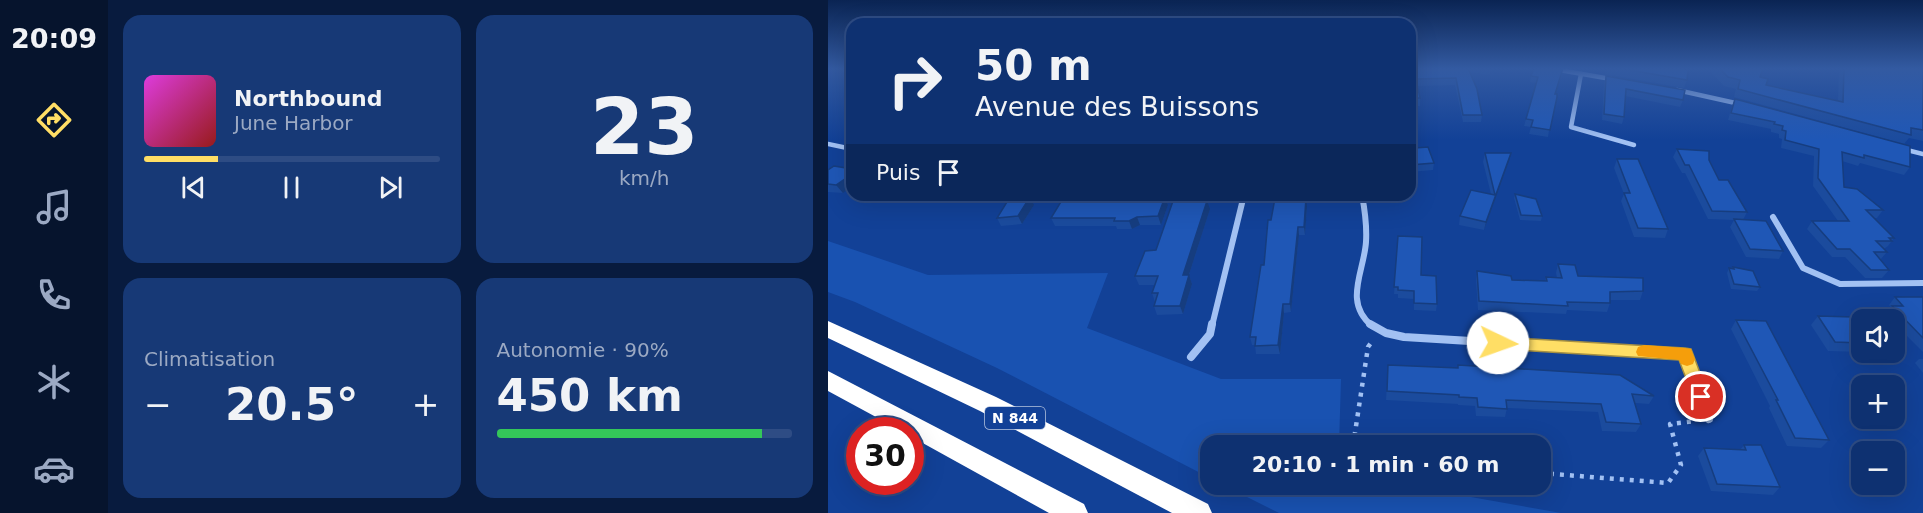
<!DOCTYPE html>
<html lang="fr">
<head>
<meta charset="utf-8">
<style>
  :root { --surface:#0e3171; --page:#173976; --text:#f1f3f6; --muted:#9ba9c3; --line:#2e4c84; --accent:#ffde65 }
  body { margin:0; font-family:"DejaVu Sans",sans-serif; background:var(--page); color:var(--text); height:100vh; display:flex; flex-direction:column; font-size:22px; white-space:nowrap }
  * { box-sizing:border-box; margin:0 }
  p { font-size:20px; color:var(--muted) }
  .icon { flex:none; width:33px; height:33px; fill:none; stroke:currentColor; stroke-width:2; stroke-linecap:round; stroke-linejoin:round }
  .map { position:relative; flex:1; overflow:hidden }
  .panel { display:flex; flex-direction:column; gap:15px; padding:15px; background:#081b3e; width:720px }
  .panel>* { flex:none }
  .hud { position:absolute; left:18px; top:18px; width:570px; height:183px; border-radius:18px; box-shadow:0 6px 24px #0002,0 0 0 2px var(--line); background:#0e3171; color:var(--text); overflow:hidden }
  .tools { position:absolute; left:1023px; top:309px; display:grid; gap:12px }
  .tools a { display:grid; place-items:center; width:54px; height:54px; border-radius:12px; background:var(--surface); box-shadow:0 6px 24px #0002,0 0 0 2px var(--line); font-size:30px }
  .speed { position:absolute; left:18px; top:417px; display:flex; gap:12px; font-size:30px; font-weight:700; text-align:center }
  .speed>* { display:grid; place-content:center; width:78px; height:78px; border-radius:50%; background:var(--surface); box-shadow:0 6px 24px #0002,0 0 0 2px var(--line); line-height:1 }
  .speed .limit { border:9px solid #d22; background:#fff; color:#111 }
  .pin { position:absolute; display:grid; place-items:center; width:51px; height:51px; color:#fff; margin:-26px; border:3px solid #fff; border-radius:50%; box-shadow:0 2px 6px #0007 }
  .me { position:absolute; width:66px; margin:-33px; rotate:93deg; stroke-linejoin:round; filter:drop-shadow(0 0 4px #0008) }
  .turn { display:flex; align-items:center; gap:21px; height:126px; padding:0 30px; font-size:27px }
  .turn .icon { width:78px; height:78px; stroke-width:2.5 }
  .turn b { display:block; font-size:42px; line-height:51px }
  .then { display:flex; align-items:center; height:57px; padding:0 30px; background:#0003; gap:12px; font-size:22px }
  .big { font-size:45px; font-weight:800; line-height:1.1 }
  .panel .card { flex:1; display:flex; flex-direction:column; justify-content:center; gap:9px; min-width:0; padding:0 21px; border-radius:18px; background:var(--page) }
  .panel .dial { align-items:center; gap:0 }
  .dial b { font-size:78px; line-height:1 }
  .song { display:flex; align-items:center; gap:18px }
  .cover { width:72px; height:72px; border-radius:9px; background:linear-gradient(135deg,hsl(300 70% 55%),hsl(0 70% 35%)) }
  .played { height:6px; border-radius:3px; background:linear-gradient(90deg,var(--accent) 25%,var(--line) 25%) }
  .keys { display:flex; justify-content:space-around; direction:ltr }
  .heat { display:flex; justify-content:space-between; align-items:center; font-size:33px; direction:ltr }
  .charge { height:9px; border-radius:4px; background:linear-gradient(90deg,#34c759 90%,var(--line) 0) }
  .panel .tiles { flex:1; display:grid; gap:15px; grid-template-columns:repeat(2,1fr) }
  .trip { position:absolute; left:372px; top:435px; width:351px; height:60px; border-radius:18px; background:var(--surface); box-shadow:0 6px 24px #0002,0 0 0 2px var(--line); font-weight:800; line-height:60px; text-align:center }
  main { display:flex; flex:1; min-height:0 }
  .tab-bar { display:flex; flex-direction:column; width:108px; justify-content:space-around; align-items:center; background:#06142d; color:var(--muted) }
  .tab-bar .icon { width:42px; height:42px }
  .tab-bar .on { color:var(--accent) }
  .tab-bar b { font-size:27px; color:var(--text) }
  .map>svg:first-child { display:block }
  .green { fill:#1952b1 }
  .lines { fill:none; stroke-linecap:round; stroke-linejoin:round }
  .path { stroke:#a2c1f3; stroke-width:4.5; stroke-dasharray:4 6; stroke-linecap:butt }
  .street-far2 { stroke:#a2c1f3; stroke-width:4.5 }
  .street-far1 { stroke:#a2c1f3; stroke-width:6 }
  .street { stroke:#a2c1f3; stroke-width:8 }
  .highway { fill:#fff; fill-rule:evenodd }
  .wall { fill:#1b4b9d }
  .shaded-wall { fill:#163d7f }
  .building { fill:#1f57b6; stroke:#163d7f; stroke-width:1.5 }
  .route { fill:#ffde65; stroke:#a69042; stroke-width:1.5 }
  .slow { fill:#f59e0b }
  .labels { text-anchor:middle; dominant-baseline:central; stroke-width:6; stroke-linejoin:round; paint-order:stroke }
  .shield { fill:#124197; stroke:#b8c6e0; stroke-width:1.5 }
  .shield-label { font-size:14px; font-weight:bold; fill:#fff }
</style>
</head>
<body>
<main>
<nav class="tab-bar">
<b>20:09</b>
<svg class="icon on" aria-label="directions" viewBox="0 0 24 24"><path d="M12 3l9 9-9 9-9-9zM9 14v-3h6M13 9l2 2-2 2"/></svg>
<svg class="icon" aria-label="music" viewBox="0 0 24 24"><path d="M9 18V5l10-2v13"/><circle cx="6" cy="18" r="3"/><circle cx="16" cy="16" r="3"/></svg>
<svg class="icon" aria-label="phone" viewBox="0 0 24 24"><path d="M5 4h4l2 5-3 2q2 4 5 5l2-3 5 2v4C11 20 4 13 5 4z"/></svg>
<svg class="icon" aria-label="climate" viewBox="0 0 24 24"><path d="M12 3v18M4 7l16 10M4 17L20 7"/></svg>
<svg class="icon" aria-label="car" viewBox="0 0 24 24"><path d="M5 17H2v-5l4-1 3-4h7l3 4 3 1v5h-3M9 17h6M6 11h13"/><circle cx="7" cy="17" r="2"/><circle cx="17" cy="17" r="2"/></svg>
</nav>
<section class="panel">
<div class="tiles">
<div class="card">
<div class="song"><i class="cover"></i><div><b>Northbound</b><p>June Harbor</p></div></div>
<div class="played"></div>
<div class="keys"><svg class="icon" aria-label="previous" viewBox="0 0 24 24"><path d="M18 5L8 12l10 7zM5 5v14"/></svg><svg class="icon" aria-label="pause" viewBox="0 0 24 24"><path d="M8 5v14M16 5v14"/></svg><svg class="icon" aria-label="next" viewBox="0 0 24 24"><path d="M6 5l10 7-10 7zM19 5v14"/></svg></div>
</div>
<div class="card dial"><b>23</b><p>km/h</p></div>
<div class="card"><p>Climatisation</p>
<div class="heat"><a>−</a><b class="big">20.5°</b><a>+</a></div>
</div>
<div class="card"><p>Autonomie · 90%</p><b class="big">450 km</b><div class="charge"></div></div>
</div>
</section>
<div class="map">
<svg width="1095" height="513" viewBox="0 0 1095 513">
  <rect width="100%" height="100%" fill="#124197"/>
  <g class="green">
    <path d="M0,241L100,275L280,273L259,328L393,379H513L511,445L382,446V478L169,368L27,302L0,292Z"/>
    <path d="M395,485H575L733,513H451Z"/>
  </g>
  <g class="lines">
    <g class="path">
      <path d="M525,446L540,347L545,340"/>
      <path d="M712,473L840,483L853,465L842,424L868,421"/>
    </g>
    <g class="street-far2">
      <path d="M720,68L783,79"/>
      <path d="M753,74L743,127L806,145"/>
      <path d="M849,90L912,104"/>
      <path d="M0,144L24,149"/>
      <path d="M1075,149L1095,154"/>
    </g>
    <g class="street-far1">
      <path d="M534,195C537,211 539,226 538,242C536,272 515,302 544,326"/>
      <path d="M945,217L975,268L1012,284L1095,283"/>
      <path d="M384,326L416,195"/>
    </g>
    <g class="street">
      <path d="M542,324L558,333L576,337L857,354L881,419"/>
      <path d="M363,357L382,334L384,324"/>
    </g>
    <g class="highway">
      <path d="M0,321L168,397L380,504L384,513H344L152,411L0,338Z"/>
      <path d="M0,371L256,504L260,513H221L82,436V430H72L0,391Z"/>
    </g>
  </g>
  <g class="wall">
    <path d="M582,68H665L661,75L641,72L654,115L653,122H635L627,85L590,86L592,98V106H582Z"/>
    <path d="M778,68H853L859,80L856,88L777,74Z"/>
    <path d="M879,68H935L932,77L938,85L1010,101L1011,68H1095V141L1081,138L1076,144L906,97L908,89L896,86Z"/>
    <path d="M734,75L727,94L720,137L701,134L703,127L696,126L708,83L702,82L703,76Z"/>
    <path d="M778,76L855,100L852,107L797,96L796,117L794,124L774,120L776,83Z"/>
    <path d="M907,99L1082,167L1076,175L1032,163L1030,166L1014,161L1016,187L1055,210L1049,218H1046L1066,238L1060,246L1056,249L1059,252L1052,260L1061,270L1054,278H1037L1017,257H1004L979,229L984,221H1010L985,186L986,156L953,148L954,139L951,138V134L943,132V129L900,120L904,106Z"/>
    <path d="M582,137L587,148L606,163L605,170L582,172Z"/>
    <path d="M849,149L881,160L891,180L919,212L915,220L955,251L951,259L918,257L902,227L906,220L880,219L857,173H854L845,157Z"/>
    <path d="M657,153L681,161L656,230L631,225L632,216L663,194L655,162Z"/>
    <path d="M789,159L840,229L837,238L806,237L793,201L796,194L786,168Z"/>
    <path d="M0,170L15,193L0,192Z"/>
    <path d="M687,194L714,216L713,221L692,220L686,198Z"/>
    <path d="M337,197L340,205L333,225H312L304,229H289L288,226H227L223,218Z"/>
    <path d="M206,205L194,224L173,226L169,218Z"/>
    <path d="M479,206L477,235H471L463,312L456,313L452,354H428L427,345H424L422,337L436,265L443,220Z"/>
    <path d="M382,209L361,275L364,284L355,314L329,315L326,306L327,302L324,293L327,285H311L307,276L328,250Z"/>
    <path d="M570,236L593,275L609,304L608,311L586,310V299L570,298V294H566Z"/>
    <path d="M730,264L750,276L815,291L812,300H782V303L779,312L739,310L738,314L650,310L648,280L649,271L684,280L717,281L718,277L729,278L728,273Z"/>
    <path d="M905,267L932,287L929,291L903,289L899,273L901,268L904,269Z"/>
    <path d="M1067,297H1095V352L1066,323V320H1063L1058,313L1063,307L1061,305Z"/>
    <path d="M990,316L1034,329V352L1000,351L983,325Z"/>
    <path d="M908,320L1001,440L993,448L959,446L941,408L942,406L903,329Z"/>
    <path d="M1091,359H1095V373L1087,363Z"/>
    <path d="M560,365L629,368L630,365L826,396L821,404L807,403L813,424L808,432L774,431L770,412L679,408L677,417L648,416L647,406L630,405V404L558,400Z"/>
    <path d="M916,445L952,487L945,495L883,491L870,456L876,448L912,450Z"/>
  </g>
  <g class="shaded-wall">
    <path d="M683,153L681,161L656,230L658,222Z"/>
    <path d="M24,174V186L15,193L8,185Z"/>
    <path d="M202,197L206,205L194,224L190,216Z"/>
    <path d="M337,197L340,205L333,225L330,216Z"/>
    <path d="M478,198L479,206L477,235L476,227Z"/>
    <path d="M379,201L382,209L358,284L355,275Z"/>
    <path d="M309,217L312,225L304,229L301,221Z"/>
    <path d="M470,227L471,235L463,312L462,304Z"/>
    <path d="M361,275L364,284L355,314L352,306Z"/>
    <path d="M455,304L456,313L452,354L450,345Z"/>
  </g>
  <g class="building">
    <path d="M582,68H640L649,89L654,115H635L628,78L588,79L592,98H582Z"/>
    <path d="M706,68H735L727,94H729V97L722,130L703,127L705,120L698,119L710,77L703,76Z"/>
    <path d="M790,68H853L860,70L859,80Z"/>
    <path d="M891,68H935L932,77L940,79L938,85L1015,102L1016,68H1095V130L1083,128V135L910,89L912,80L900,77Z"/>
    <path d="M778,76L857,90L855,100L798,89L796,117L776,114Z"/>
    <path d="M907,99L1082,146V167L1036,155V158L1014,152L1016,187L1029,189L1055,210H1038L1066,238H1061L1064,241H1048L1059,252H1046L1061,270H1043L1022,249H1009L984,221H1021L990,178L991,149L957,140L958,131L954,130L955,126L946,124L947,122L903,113Z"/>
    <path d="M582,137H585L587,148L600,147L606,163L582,165Z"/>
    <path d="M849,149L881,151V160L891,180H900L919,212L884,211L861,165H857Z"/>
    <path d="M657,153H683L658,222L632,216L643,190L667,195Z"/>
    <path d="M789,159H810L840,229L810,228L796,193H802Z"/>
    <path d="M6,166L24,169V174L8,185L0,184V170Z"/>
    <path d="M687,194L708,199L714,216L693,215Z"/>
    <path d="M182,197H202L190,216L169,218Z"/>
    <path d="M337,197L330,216L309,217L301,221H286L287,218H223L234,200Z"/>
    <path d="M447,198H478L476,227H470L462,304H455L450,345L427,346L428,337H422L433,265H436L440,220H443Z"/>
    <path d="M345,201H379L355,275H361L352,306H326L330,293H324L330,276H307L317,251L328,250Z"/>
    <path d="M906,219L938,221L955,251L922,249Z"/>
    <path d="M570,236L594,237L593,275L608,276L609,304L586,303V291L570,290V287H566Z"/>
    <path d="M730,264L747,265L750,276L815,278V291L782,292V303L739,302L740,306L651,301L649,271L683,276L684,280L719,281L718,277L734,278Z"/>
    <path d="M905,267L925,271L932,287L906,284L901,268L906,269Z"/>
    <path d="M1067,297H1095V338L1064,306H1075Z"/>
    <path d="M990,316L1025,317L1034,329V343L1007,342Z"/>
    <path d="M908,320L938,321L1001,440L967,438L948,400H950Z"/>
    <path d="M560,365L630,368V365L792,375L826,396L804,394L813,424L778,422L773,404L678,400L679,409L650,407L649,398L631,397V395L559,391Z"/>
    <path d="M604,435L635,437L636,446H604Z"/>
    <path d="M916,445H933L952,487L889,484L876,448L918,450Z"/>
  </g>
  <linearGradient id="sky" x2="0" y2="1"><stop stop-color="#0a2453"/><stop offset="0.49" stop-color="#335aa1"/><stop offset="1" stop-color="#335aa1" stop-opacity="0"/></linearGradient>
  <rect width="1095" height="140" fill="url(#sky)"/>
  <path class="route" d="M670,337L857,348L863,349L865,354L881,397L879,402L873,404L867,402L851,360L670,349L664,347L662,343L664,338Z"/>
  <path class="slow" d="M816,345L857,348L863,349L867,359L865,364L859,366L853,364L851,360L810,356L808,352L810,347Z"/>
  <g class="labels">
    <rect class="shield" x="157" y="407" width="60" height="22" rx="4.5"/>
    <g class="shield-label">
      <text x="187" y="418">N 844</text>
    </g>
  </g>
</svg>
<div class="tools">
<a><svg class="icon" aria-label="sound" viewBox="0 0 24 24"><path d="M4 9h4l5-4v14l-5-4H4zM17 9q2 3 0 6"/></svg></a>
<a>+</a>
<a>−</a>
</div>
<div class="speed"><div class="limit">30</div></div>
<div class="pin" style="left:873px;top:397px;background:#d93025"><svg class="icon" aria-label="arrive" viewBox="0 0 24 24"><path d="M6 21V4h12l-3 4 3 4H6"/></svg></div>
<svg class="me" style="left:670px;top:343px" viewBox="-20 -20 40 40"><circle r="19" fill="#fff"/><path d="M0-13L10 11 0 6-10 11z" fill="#ffde65"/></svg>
<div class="trip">20:10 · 1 min · 60 m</div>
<div class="hud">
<div class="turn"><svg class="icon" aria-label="right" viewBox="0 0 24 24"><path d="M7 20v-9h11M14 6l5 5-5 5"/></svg><div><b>50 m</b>Avenue des Buissons</div></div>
<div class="then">Puis<svg class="icon" aria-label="arrive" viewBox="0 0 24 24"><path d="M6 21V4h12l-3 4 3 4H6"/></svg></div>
</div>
</div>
</main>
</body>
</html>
